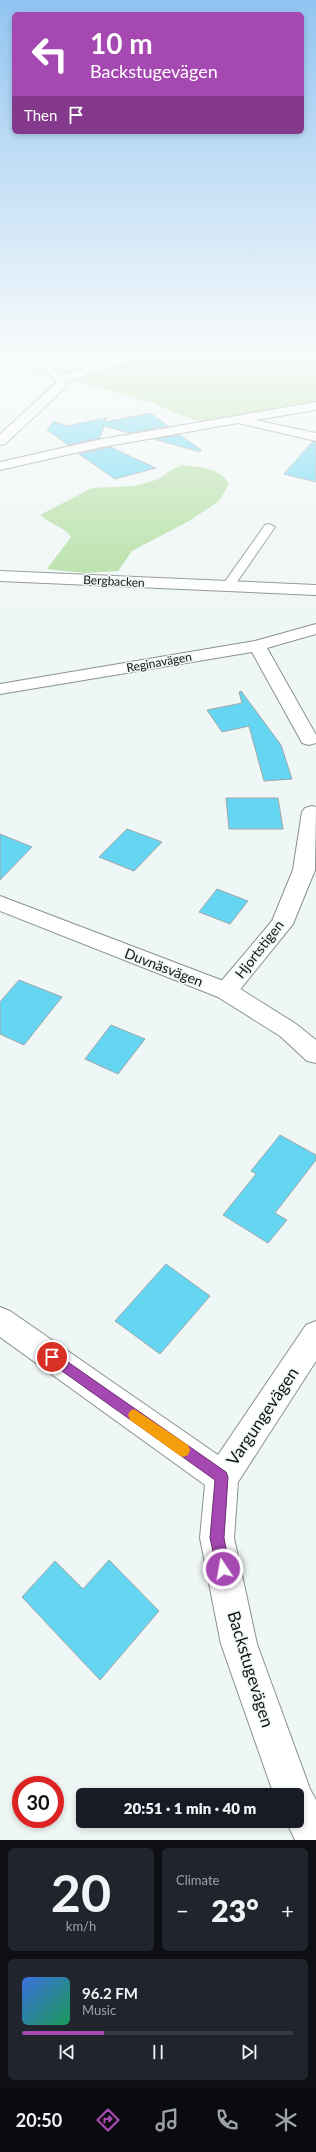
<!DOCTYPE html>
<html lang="en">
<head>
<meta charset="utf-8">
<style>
  :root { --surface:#171b24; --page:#20242c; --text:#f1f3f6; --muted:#9ea1a6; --line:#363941; --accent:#a548b1 }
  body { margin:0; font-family:Lato,sans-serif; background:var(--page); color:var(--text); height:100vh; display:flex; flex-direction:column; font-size:15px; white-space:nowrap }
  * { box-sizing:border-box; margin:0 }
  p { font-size:13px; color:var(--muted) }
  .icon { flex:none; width:22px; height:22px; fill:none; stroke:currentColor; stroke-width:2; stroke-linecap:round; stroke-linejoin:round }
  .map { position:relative; height:1840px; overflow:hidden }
  .drawer { display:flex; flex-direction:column; gap:8px; padding:8px; background:#0d0f14; flex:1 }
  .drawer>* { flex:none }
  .hud { position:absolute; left:12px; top:12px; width:292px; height:122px; border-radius:6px; box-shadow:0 2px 6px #0003; background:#a548b1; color:#fff; overflow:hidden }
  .speed { position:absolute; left:12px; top:1776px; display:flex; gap:8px; font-size:20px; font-weight:700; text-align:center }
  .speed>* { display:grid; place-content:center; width:52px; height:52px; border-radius:50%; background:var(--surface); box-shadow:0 2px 6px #0003; line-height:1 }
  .speed .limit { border:6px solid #d22; background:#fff; color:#111 }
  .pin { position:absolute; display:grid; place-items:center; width:34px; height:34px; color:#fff; margin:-17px; border:2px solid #fff; border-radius:50%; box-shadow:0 1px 4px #0007 }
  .me { position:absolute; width:44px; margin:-22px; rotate:348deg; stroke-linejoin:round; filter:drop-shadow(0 0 3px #0008) }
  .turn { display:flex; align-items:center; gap:14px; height:84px; padding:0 12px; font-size:18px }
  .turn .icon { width:52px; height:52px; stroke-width:2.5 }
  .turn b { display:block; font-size:28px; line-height:34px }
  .then { display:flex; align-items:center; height:38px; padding:0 12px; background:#0003; gap:8px; font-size:15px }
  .big { font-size:30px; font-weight:800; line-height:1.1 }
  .drawer .card { flex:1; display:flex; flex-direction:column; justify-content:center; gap:6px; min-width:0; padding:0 14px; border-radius:6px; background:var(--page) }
  .drawer .dial { align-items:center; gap:0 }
  .dial b { font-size:52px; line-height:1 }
  .song { display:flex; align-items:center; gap:12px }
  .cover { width:48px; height:48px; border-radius:6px; background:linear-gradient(135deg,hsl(220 70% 55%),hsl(150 70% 35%)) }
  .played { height:4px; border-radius:2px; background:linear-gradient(90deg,var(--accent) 30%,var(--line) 30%) }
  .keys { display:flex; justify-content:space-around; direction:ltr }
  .heat { display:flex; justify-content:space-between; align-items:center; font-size:22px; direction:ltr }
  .drawer .tiles { flex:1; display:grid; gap:8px; grid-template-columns:1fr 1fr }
  .card:last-child { grid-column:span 2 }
  .trip { position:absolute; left:76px; top:1788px; width:228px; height:40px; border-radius:6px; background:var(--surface); box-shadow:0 2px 6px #0003; font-weight:800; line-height:40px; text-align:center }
  .tabs { display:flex; height:64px; justify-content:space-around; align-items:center; background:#090b0e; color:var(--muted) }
  .tabs .icon { width:28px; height:28px }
  .tabs .on { color:var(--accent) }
  .tabs b { font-size:18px; color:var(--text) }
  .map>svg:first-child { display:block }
  .green { fill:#b2dea0 }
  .building { fill:#65d6f2; stroke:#a0a7a9 }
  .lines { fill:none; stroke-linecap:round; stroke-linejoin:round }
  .lane-casing { stroke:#899190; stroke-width:2 }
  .street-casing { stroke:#899190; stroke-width:2 }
  .secondary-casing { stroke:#899190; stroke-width:2 }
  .lane { fill:#fff; fill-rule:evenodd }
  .street { fill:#fff; fill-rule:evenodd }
  .secondary { fill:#fff; fill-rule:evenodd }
  .route { fill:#a548b1; stroke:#6b2f73 }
  .slow { fill:#f59e0b }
  .labels { text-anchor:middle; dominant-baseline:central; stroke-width:3; stroke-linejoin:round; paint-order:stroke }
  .far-street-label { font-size:12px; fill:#111414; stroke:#eff7f6 }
  .street-label { font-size:14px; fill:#111414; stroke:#eff7f6 }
  .near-street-label { font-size:17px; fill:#111414; stroke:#eff7f6 }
</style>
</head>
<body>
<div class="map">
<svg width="316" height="1840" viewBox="0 0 316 1840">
  <rect width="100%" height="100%" fill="#eff7f6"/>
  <g class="green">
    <path d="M159,353H316V402L199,422L152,403L71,379Z"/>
    <path d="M182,465C200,467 220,468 229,484L219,501L189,521L132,551L118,571L84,573L47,569L71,537C65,527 49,524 40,515L92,488L135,486L159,479L171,470Z"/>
  </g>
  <g class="building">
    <path d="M150,413L168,426L129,433L104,426L100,438L68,445L47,430L54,421L66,426L107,418L105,422Z"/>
    <path d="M180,435L201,450L200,452L154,439Z"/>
    <path d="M312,442H316V482L284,474Z"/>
    <path d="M110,447L156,468L115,479L79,454Z"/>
    <path d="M241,691L281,745L292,779L264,781L249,726L222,732L207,710L242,703L239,692Z"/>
    <path d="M226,798H278L283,829H229Z"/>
    <path d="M127,829L162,842L134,871L99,857Z"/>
    <path d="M0,834L32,847L0,880Z"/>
    <path d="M217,889L248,901L230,924L199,912Z"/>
    <path d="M19,980L62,997L24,1045L0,1034V1002Z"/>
    <path d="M111,1025L145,1039L118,1074L85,1059Z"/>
    <path d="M280,1135L316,1155V1160L275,1213L287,1220L268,1243L223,1215L256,1174L251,1171Z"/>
    <path d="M166,1264L210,1296L160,1354L115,1321Z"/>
    <path d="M109,1560L159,1611L100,1680L22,1597L55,1561L83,1589Z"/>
  </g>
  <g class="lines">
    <defs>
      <path id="lane" d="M269,524L275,527L232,589H224L222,586L224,583L265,525Z"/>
      <g id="street">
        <path d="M6,353H22L65,374L133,353H152L150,355L68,381L66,387L5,444L0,445V434L56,383L55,378Z"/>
        <path d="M316,402V410L255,420L316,433V441L238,423L97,448L0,470V462L97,440Z"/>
        <path d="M0,571L316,585V595L0,581Z"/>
        <path d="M316,624V634L267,648L316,735V743L309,745L302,743L300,739L252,652L0,694V684L255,641Z"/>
        <path d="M312,806L316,807L315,870L293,924L234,997L226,999L218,997L214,991L218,985L272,921L293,870L302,812L305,808Z"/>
        <path d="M0,1307L10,1311L218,1455L306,1325L316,1321V1361L238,1482L234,1538L257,1644L310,1789L316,1800V1840H295L286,1821H297V1795H274L221,1644L200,1538L205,1485L0,1337Z"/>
      </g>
      <path id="secondary" d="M0,896L234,985L296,1024L316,1040V1063L307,1061L280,1036L218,997L0,911Z"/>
    </defs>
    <use href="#lane" class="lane-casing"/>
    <use href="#street" class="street-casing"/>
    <use href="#secondary" class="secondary-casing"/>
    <use href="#lane" class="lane"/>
    <use href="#street" class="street"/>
    <use href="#secondary" class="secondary"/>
  </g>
  <linearGradient id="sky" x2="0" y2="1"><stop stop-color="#92c4f1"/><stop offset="0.58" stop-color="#f8fbfb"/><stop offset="1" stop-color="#f8fbfb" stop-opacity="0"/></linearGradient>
  <rect width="316" height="611" fill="url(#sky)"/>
  <path class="route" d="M52,1351L226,1472L228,1477L224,1538L230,1569L228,1574L223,1576L218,1574L210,1538L215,1480L48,1361L46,1357L48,1353Z"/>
  <path class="slow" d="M134,1409L188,1445L190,1450L188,1455L183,1457L179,1455L130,1420L128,1415L130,1411Z"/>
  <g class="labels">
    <g class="far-street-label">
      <text transform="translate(114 581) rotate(3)">Bergbacken</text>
      <text transform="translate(159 662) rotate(-10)">Reginavägen</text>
    </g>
    <g class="street-label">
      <text transform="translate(259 949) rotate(-52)">Hjortstigen</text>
      <text transform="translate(164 967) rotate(21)">Duvnäsvägen</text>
    </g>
    <g class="near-street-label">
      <text transform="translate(262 1416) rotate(-56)">Vargungevägen</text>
      <text transform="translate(251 1669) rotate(73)">Backstugevägen</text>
    </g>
  </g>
</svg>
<div class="speed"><div class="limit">30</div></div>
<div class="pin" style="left:52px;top:1357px;background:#d93025"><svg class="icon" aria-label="arrive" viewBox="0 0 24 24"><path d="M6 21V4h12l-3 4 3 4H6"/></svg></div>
<svg class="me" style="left:223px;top:1569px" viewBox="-20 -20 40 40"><circle r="17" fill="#a548b1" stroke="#fff" stroke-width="3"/><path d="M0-11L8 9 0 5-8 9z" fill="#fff"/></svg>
<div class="trip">20:51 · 1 min · 40 m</div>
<div class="hud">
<div class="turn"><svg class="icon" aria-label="left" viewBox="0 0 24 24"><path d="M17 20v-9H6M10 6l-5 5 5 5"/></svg><div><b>10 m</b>Backstugevägen</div></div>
<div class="then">Then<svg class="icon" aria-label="arrive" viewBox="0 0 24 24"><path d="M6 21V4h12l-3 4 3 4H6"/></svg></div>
</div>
</div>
<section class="drawer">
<div class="tiles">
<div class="card dial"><b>20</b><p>km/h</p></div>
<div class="card"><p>Climate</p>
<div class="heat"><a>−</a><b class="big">23°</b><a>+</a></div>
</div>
<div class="card">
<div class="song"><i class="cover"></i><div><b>96.2 FM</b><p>Music</p></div></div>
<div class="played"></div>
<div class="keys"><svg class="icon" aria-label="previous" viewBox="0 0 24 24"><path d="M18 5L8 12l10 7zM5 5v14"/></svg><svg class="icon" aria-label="pause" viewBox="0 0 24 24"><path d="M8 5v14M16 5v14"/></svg><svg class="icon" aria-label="next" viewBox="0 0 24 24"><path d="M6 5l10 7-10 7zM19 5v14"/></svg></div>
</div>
</div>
</section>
<nav class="tabs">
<b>20:50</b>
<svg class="icon on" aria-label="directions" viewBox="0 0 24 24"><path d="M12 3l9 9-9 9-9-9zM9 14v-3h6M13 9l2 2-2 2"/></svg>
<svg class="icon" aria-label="music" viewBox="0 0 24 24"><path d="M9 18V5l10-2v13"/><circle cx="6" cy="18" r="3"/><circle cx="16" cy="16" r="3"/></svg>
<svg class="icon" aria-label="phone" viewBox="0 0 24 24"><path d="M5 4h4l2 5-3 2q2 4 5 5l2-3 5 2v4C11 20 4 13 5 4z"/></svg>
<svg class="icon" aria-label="climate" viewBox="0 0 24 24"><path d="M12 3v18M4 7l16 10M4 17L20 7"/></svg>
</nav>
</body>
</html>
